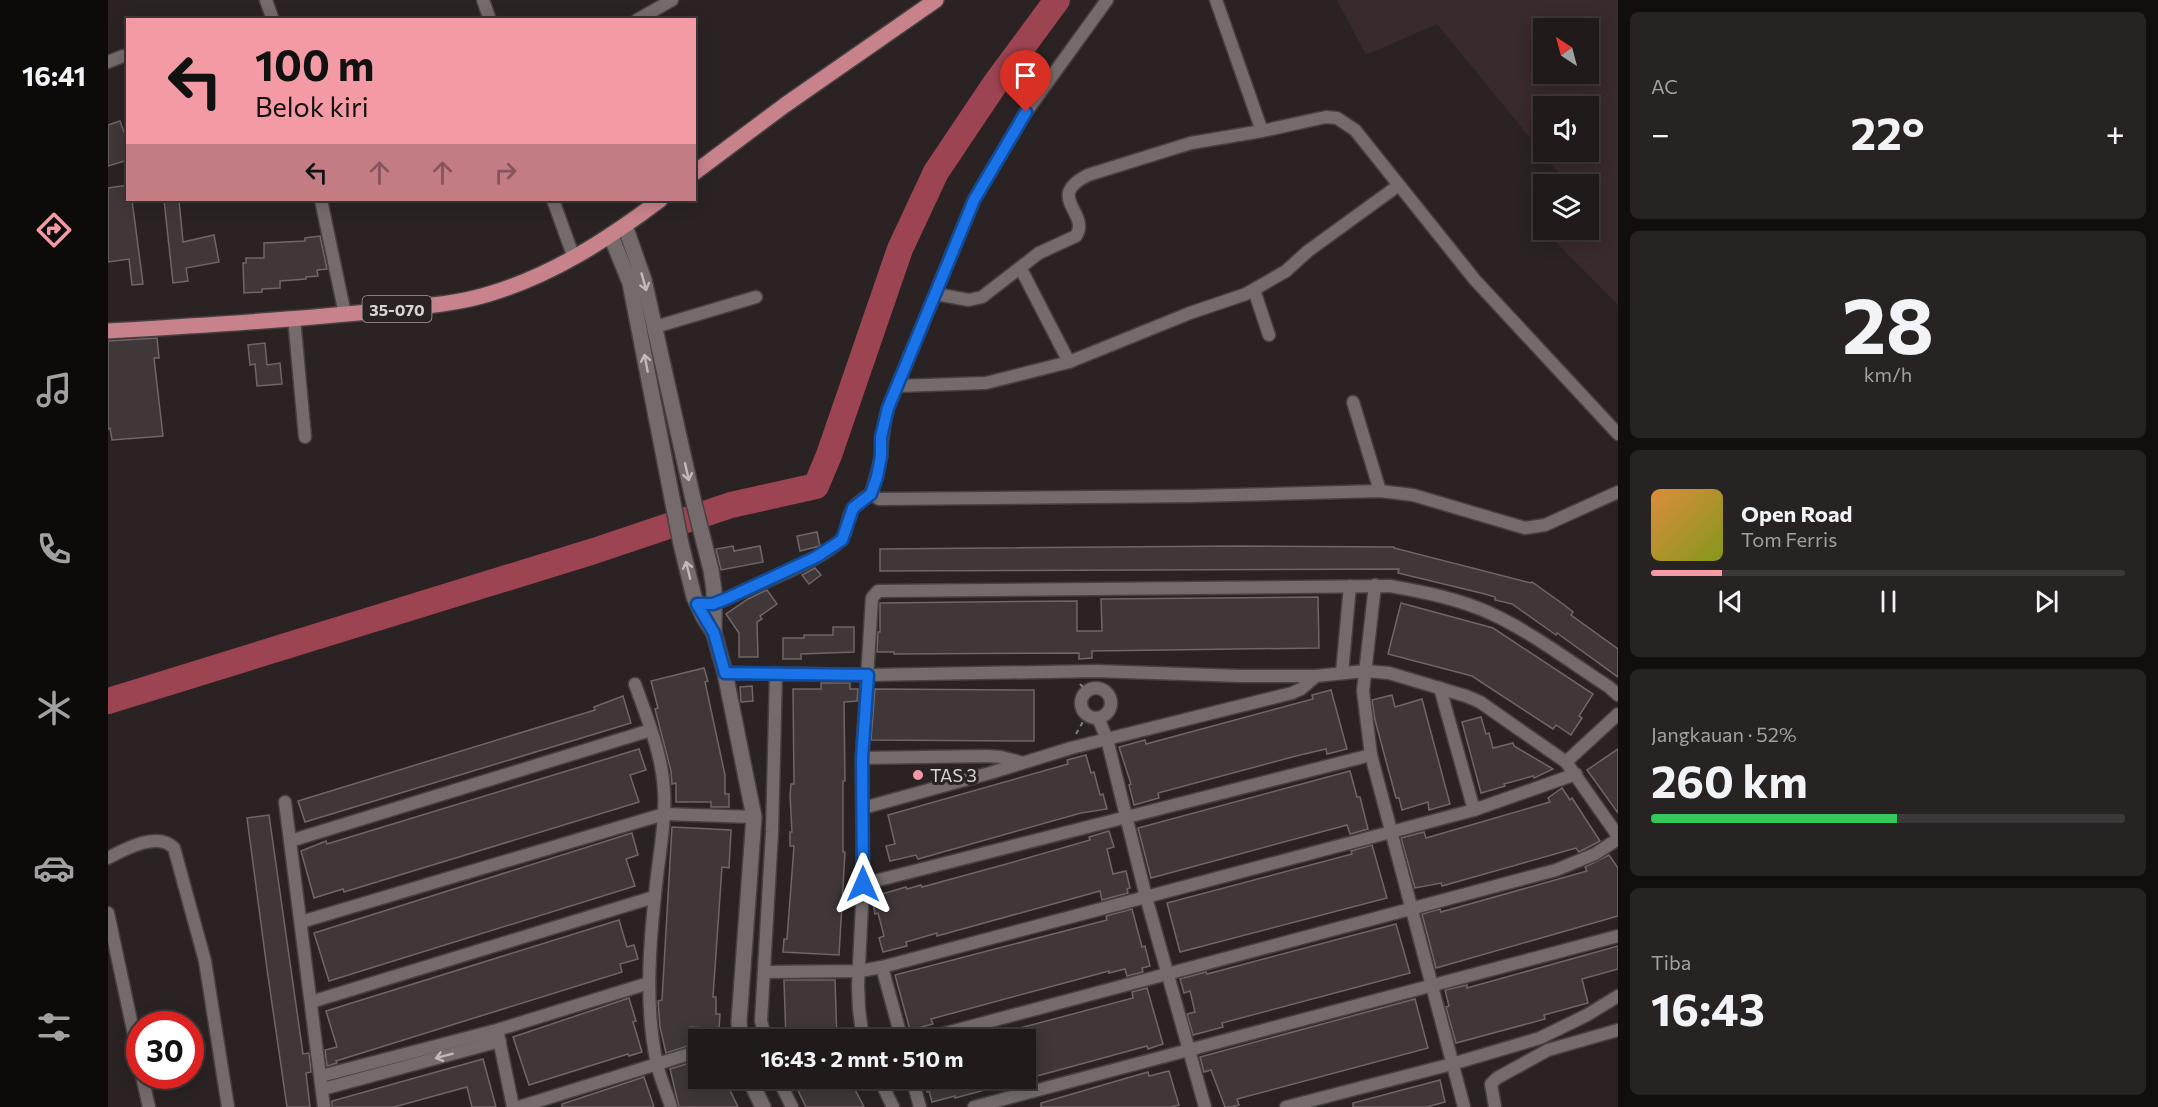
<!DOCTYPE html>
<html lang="id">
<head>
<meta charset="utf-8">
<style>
  :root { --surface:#201a1a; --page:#282323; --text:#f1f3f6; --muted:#a2a1a2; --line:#3d3839; --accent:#f49aa5 }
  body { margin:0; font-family:Commissioner,sans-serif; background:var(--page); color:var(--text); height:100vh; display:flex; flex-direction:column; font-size:22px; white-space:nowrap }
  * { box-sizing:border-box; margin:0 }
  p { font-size:20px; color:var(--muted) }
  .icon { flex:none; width:33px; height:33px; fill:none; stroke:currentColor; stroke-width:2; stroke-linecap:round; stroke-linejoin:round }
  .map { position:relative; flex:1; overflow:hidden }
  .drawer { display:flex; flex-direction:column; gap:12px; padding:12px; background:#120e0e; width:540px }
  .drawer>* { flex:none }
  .top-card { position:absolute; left:18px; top:18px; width:570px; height:183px; border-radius:0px; box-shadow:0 3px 15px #0003,0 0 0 2px var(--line); background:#f49aa5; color:#111; overflow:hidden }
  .needle { width:39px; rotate:324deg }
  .buttons { position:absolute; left:1425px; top:18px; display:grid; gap:12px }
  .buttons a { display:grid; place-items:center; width:66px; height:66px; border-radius:0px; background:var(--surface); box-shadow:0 3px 15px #0003,0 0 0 2px var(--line); font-size:30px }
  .speed { position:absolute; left:18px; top:1011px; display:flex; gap:12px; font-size:30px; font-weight:700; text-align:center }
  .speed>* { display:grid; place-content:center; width:78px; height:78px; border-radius:50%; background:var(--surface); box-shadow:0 3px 15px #0003,0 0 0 2px var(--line); line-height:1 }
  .speed .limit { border:9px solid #d22; background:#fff; color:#111 }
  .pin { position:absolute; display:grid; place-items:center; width:51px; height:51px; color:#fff; margin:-62px -26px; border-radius:50% 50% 50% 0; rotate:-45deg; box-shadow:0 0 6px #0007 }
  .pin .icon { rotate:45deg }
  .me { position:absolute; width:66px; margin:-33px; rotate:0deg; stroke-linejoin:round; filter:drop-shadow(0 0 4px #0008) }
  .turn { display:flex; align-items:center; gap:21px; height:126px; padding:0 30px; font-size:27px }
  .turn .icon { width:78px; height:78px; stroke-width:2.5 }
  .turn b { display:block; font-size:42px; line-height:51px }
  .lanes { display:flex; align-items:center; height:57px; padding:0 30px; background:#0003; justify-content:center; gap:30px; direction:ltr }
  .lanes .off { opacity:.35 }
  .big { font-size:45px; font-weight:700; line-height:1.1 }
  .drawer .widget { flex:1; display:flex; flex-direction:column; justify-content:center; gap:9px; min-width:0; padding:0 21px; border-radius:9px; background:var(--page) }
  .drawer .dial { align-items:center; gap:0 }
  .dial b { font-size:78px; line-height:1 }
  .song { display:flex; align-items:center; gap:18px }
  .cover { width:72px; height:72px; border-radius:9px; background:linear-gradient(135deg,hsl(30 70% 55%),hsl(70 70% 35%)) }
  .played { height:6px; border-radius:3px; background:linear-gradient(90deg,var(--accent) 15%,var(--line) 15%) }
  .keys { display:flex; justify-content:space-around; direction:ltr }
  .heat { display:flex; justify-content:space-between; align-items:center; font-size:33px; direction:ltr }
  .charge { height:9px; border-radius:4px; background:linear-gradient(90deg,#34c759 52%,var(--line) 0) }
  .trip { position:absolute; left:580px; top:1029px; width:348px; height:60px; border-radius:0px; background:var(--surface); box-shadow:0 3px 15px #0003,0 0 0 2px var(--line); font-weight:700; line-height:60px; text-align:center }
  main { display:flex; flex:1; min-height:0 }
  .menu { display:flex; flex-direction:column; width:108px; justify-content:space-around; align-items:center; background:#0d0a0a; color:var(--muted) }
  .menu .icon { width:42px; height:42px }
  .menu .active { color:var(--accent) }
  .menu b { font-size:27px; color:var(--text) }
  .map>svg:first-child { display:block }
  .built { fill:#392a2b; fill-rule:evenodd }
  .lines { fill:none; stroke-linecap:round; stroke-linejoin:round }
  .river { stroke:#9d4453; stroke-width:26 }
  .building { fill:#403738; stroke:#706667; stroke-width:1.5 }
  .street-casing { stroke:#474041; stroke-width:15 }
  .secondary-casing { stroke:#474041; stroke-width:18 }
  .primary-casing { stroke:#474041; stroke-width:18 }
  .path { stroke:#867f7f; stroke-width:2; stroke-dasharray:4.5 4.5; stroke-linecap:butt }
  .street { stroke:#756b6c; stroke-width:12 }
  .secondary { stroke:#756b6c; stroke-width:15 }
  .primary { stroke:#c8828b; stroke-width:15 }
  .oneway { stroke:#c1baba }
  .route-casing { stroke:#114b97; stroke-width:15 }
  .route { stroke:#1a73e8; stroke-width:10 }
  .poi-dot { fill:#f49aa5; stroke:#2b2323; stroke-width:2 }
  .labels { text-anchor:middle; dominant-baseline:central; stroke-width:6; stroke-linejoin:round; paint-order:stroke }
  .shield { fill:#2b2323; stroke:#a69f9f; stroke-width:1.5 }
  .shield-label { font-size:16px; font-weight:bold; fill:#dad4d4 }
  .poi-label { font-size:18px; fill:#dad4d4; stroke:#2b2323; text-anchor:start }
</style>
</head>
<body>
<main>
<nav class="menu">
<b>16:41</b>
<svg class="icon active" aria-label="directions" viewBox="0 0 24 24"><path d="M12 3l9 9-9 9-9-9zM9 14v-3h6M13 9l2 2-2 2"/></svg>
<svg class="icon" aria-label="music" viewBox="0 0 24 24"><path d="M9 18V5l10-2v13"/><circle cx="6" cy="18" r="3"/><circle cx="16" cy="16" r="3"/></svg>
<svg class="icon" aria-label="phone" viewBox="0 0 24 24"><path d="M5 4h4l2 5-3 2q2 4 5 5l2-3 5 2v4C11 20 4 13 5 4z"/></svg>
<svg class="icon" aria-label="climate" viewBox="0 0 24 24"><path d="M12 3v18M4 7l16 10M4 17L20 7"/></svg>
<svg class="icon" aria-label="car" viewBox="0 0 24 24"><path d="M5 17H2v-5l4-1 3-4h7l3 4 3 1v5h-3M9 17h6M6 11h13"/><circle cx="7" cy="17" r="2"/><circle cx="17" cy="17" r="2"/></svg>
<svg class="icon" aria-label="filters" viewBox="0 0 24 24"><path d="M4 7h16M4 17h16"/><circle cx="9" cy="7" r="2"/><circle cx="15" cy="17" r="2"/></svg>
</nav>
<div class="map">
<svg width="1510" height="1107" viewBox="0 0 1510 1107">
  <rect width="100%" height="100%" fill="#2b2323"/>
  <path class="built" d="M1229,0H1510V305L1441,235L1444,230H1480V184H1460L1329,24L1258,55ZM1436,28H1480V74H1436ZM1436,106H1480V152H1436Z"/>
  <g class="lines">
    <path class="river" d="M0,701L486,551L623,505L708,486L721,455L792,249L828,172L887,84L949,0"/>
  </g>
  <g class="building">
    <path d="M12,121L20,143V160L0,166V125Z"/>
    <path d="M20,185V200H24L35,284L24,285L21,259L0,262V188Z"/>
    <path d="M56,200H71L75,242L106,235L111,262L78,268L80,281L65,283Z"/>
    <path d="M212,236L219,269L209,270L210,276L198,277V279L172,281V288L154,289V292L136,293L135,263H138V258H156V243L197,241V238Z"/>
    <path d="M49,338L51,358H46L55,436L4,440L2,428L0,429V341Z"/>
    <path d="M157,343L159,365L172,363L174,384L149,386L147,364L142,365L140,345Z"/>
    <path d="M709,532L712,546L692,551L689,536Z"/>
    <path d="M625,546L626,551L652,546L655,562L613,570L608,549Z"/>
    <path d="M1131,546L1286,547V548L1423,583L1424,582L1455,604L1465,612L1463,615L1510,649V677L1449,633L1448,635L1404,604L1387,600V597L1377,594L1290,573L1291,569L772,571V549Z"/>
    <path d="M707,568L713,575L701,584L694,575Z"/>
    <path d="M659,590L669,604L652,616L654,619L649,622L650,657H631V633L618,614L640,599Z"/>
    <path d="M1210,597L1211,648L984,651V658L971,659V653L786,654V652H769L770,632H772V603L969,601V631H994L993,599Z"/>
    <path d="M1293,603L1385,628L1485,694L1471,716L1474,718L1463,735L1448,725L1445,729L1364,676L1280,654Z"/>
    <path d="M725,627H746V652L693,654V659H675V638H696V635H725Z"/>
    <path d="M596,668L600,681L597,682L617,775V794H621V807H603V802H568V783L564,784L563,771L547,709L550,708L543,681Z"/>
    <path d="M713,683H742V689H750L749,701L736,702L737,781H735V852H737L731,955L675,952L676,939H679L686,846H682V832H684L682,795L683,784H686L685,689H713Z"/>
    <path d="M644,686L645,701L633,702L632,687Z"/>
    <path d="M767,689L926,690V741L763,740Z"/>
    <path d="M1223,690L1239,749L1219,754L1218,749L1192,755L1050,793L1051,798L1026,805L1021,785L1023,784L1011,747L1037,740L1038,744L1175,707L1205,699L1204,695Z"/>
    <path d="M1284,695L1287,707L1314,699L1342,804L1321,810L1320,802L1294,810L1291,798H1288L1267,720L1264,700Z"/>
    <path d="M515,696L523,723L197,822L190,801L487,710L486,707Z"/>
    <path d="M1373,717L1378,734L1381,733L1385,748L1405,743L1406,746L1445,769L1426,778L1425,776L1396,784L1397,786L1373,793L1354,722Z"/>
    <path d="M531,749L538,770L522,775L531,802L236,892L235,889L206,898L193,851L218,841L219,844Z"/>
    <path d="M1510,749V813L1479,770Z"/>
    <path d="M978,755L983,773L986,772L992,795L995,794L999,809L973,813L810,859L808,855L782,861L778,846L787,844L780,815L960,764L959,760Z"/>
    <path d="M1242,771L1249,797H1252L1260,829L1242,834L1239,825L1043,878L1030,828Z"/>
    <path d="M1454,788L1462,800L1464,798L1492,841L1471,852L1468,848L1334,886L1333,883L1307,888L1293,838L1316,832L1318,838L1442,802L1440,798Z"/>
    <path d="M161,815L195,1054L201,1053L203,1072L198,1073L202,1107H179L159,969L139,818Z"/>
    <path d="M564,827L623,830L621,868L614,867L605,997H608V1014H612L611,1029L582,1027L586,1044L558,1053L552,1027L550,1001L554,1000Z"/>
    <path d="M1001,831L1006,847L999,849L1005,874L1018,871L1022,888L1019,889L1020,893L994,900L992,891L829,936V933L798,942L799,946L775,952L771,938L776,936L770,913L767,914L764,897L798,887L799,889L813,885L814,887L902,863L982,840L981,837Z"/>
    <path d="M524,833L530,855L518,859L527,886L221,981L206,933Z"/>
    <path d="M1264,845L1279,898L1072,952L1059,903L1244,854L1243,851Z"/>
    <path d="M1501,855L1510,868V916L1328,968L1314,914L1332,909L1333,912L1479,871L1477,867Z"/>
    <path d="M1024,909L1034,947L1037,946L1042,966L1034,968L1035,972L1019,976L1017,969L1001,973V971L823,1019L825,1024L802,1030L787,975L999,920L998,916Z"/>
    <path d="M511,920L519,947L526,945L530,959L512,964L514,972L228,1061L229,1063L219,1066L217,1050L229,1047L218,1011Z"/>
    <path d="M1288,924L1302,973L1114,1023L1115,1027L1085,1035L1079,1014L1087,1012L1082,991L1076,993L1072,979L1098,972L1099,974Z"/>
    <path d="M1510,946V969L1474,979L1480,1003L1436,1015L1437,1019L1348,1043L1338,1007L1341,1006L1337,990L1359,985V988Z"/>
    <path d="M676,980H727L729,1040H678Z"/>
    <path d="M1039,988L1055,1044L1040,1049L1039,1046L918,1079V1040H882V1036L1025,998L1024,992Z"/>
    <path d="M521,998L528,1021L525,1022L534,1052L521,1056L520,1054L421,1085L405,1037Z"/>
    <path d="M1307,999L1320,1048L1129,1099L1131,1105L1123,1107H1117L1103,1070L1096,1072L1092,1057Z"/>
    <path d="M375,1059L388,1107H364L359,1087L286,1107H224V1101Z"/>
    <path d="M591,1060V1078H616L630,1107H571L562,1069Z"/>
    <path d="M1061,1071L1071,1105L1063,1107H933V1103L1026,1076L1040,1072L1041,1076Z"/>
    <path d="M536,1077L546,1107H454V1104Z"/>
    <path d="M684,1078H741L756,1107H698Z"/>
    <path d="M817,1078H906L907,1082L847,1098V1096L824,1102L821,1091L819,1092Z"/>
    <path d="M1332,1080L1337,1102L1319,1107H1245V1103Z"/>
  </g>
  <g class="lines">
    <defs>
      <g id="street">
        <path d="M158,0L165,20"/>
        <path d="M375,0L382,20"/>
        <path d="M999,0L918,112L866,200L780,408C775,425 774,439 773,456C771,469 766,481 763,494L771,499L1086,496L1272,491L1305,495L1417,528L1437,525L1510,492"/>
        <path d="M1108,0L1154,131L1218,117L1229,118L1247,130L1367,280L1510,434"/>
        <path d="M529,20L564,0"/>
        <path d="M0,62L15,56"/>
        <path d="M213,200L237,314"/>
        <path d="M445,200L466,258"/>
        <path d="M913,269L961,362"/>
        <path d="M1146,290L1161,335"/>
        <path d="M828,294L861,300L874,297L931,253L968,236C983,213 936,197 980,175L1083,143L1154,131"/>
        <path d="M186,318L197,437"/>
        <path d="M547,327L648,297"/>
        <path d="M789,386L878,383L961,362L1082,313L1138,294L1178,271L1200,251L1291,185"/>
        <path d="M1245,402L1272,491"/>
        <path d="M1267,585L1255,691L1263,755L1356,1107"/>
        <path d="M589,604H605L620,598C650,584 708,563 731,542C740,534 738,522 743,512C747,504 756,498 763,494"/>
        <path d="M617,673L760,675L988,671L1133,676H1208L1257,671L1281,673L1358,696L1372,702L1458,762L1510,836"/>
        <path d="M1234,673L1242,586"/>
        <path d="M527,684C539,718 554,754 556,790C558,824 550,860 547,895C541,950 537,1009 549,1064C552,1078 559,1093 563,1107"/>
        <path d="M1332,688L1366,810"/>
        <circle cx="988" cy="703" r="15"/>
        <path d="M990,718L999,739L1038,897L1097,1107"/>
        <path d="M754,758L878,756L893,757L912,762"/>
        <path d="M1458,762L1510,714"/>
        <path d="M177,802L216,1107"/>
        <path d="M755,808L882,773L963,748L1184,693L1193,689L1208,676"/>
        <path d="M182,841L543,730"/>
        <path d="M0,858C17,849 50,831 66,848L97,961L120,1107"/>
        <path d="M755,884L1263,755"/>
        <path d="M0,913L32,1063"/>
        <path d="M193,922L556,814L646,817"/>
        <path d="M774,967L794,1040"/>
        <path d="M657,972L752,971L774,967L1366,810L1468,774"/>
        <path d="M203,1002L546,897"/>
        <path d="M390,1034L405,1107"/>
        <path d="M658,1040L653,1021L664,832L668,673"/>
        <path d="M755,1040L751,1009L750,985L755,884L754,758L764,598L770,591L1282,586C1316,592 1352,599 1384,614C1423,632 1464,663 1501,687L1510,695"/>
        <path d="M812,1040L1448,870L1487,854L1510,839"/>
        <path d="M34,1076L41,1107"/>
        <path d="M213,1076L389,1030L541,983"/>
        <path d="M670,1078L684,1107"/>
        <path d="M771,1078L785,1107"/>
        <path d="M804,1078L812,1107"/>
        <path d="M215,1089L392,1041"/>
        <path d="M411,1107L591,1051"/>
        <path d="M866,1107L1510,936"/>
        <path d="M1178,1107L1344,1064L1432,1038L1479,1015L1510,996"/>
        <path d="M1387,1107L1383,1084L1389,1078L1440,1050L1510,1030"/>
      </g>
      <g id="secondary">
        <path d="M517,226L536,280L585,499L603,570L606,590V633L617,673L646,817L631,1021L632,1040"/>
        <path d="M503,236L522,283L573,544L586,597L595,616L606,633"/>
        <path d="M641,1078L655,1107"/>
      </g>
      <g id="primary">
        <path d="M586,173L677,105L828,0"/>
        <path d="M0,331C86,326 173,321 259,312C300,307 342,306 381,294C445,275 500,239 552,200"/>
      </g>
    </defs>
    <use href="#street" class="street-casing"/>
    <use href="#secondary" class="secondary-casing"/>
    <use href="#primary" class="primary-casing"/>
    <g class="path">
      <path d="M972,684L979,691"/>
      <path d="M968,734L977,718"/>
    </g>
    <use href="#street" class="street"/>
    <use href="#secondary" class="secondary"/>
    <use href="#primary" class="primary"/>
  </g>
  <defs><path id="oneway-shaft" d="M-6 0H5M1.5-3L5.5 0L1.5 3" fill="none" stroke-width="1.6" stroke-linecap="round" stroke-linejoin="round" transform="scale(1.5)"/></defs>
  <g class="oneway">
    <use href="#oneway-shaft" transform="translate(536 282) rotate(74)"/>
    <use href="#oneway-shaft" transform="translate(538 363) rotate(-101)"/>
    <use href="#oneway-shaft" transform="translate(579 472) rotate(77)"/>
    <use href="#oneway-shaft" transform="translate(580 570) rotate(-104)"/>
    <use href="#oneway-shaft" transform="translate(336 1056) rotate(165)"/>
  </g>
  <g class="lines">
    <defs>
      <path id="route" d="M755,884L754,758L760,675L617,673L606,633L589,604H605L620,598L708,557L734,540L745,508L763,494L769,477L773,456V437L780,408L866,200L918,112"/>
    </defs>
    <use href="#route" class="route-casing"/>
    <use href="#route" class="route"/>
  </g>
  <circle class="poi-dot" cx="810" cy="775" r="6"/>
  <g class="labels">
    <rect class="shield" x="254.5" y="296" width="69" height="26" rx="4.5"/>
    <g class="shield-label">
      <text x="289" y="309">35-070</text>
    </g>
    <g class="poi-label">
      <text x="822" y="775">TAS 3</text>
    </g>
  </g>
</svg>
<div class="buttons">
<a><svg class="needle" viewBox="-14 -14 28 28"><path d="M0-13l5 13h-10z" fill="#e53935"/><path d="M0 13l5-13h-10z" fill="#a2a1a2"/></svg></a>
<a><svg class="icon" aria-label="sound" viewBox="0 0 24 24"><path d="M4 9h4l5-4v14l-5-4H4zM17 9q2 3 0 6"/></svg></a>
<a><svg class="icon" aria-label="layers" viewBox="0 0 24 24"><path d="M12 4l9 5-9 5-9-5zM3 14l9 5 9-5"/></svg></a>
</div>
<div class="speed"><div class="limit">30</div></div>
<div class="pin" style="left:918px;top:112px;background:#d93025"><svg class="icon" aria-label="arrive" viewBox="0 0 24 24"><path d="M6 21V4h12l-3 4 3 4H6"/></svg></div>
<svg class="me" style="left:755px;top:884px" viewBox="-20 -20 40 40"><path d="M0-17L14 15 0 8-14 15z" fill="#1a73e8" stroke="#fff" stroke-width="4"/></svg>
<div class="trip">16:43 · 2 mnt · 510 m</div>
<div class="top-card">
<div class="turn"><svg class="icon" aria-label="left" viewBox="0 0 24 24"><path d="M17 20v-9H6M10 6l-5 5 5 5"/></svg><div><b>100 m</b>Belok kiri</div></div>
<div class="lanes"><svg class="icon" aria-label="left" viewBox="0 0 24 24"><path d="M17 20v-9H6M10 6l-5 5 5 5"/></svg><svg class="icon off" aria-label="ahead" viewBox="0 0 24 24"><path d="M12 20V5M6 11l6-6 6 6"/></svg><svg class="icon off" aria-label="ahead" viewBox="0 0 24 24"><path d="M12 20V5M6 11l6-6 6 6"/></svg><svg class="icon off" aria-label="right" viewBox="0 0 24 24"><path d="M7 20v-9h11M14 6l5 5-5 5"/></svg></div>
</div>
</div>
<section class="drawer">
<div class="widget"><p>AC</p>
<div class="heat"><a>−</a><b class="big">22°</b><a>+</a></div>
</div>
<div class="widget dial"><b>28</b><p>km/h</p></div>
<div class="widget">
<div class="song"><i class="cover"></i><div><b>Open Road</b><p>Tom Ferris</p></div></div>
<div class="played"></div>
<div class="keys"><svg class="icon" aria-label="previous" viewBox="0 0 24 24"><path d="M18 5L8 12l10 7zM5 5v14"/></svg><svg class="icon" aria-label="pause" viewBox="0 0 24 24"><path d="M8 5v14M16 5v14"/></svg><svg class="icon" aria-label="next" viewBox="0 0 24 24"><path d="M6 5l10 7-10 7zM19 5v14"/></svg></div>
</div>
<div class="widget"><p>Jangkauan · 52%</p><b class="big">260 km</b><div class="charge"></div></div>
<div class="widget"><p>Tiba</p><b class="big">16:43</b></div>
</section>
</main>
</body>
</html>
